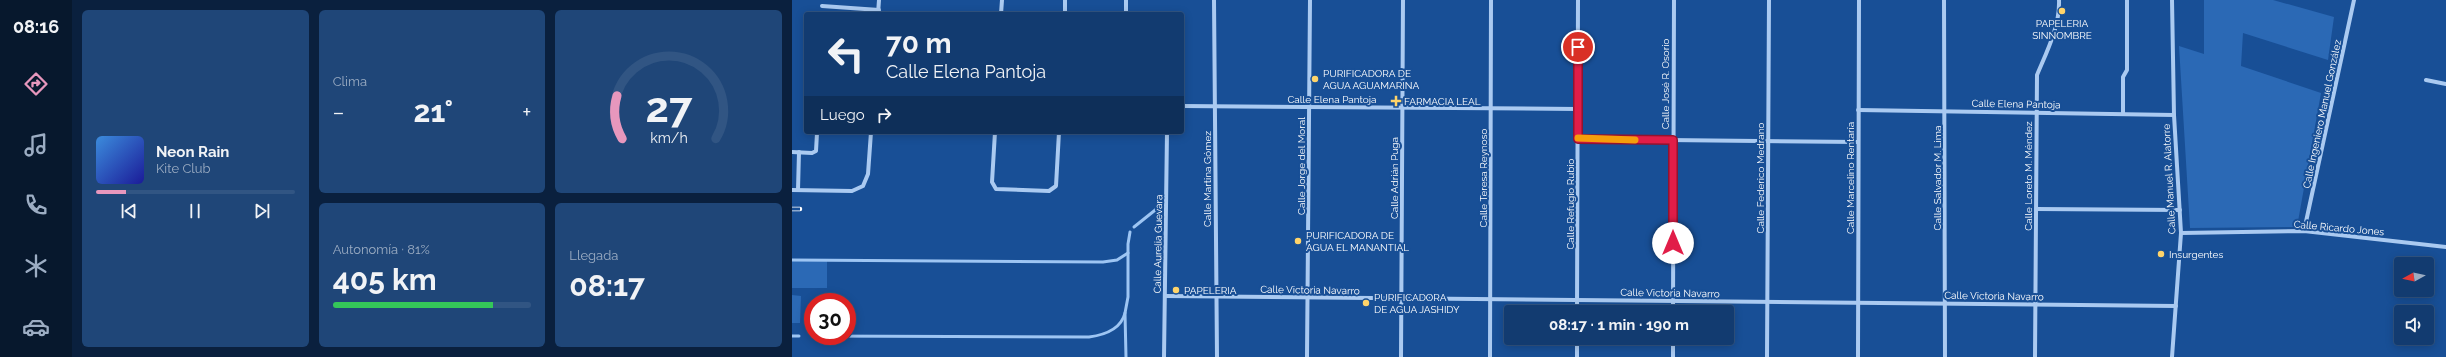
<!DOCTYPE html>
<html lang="es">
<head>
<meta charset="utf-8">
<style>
  :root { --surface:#123b70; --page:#1f4678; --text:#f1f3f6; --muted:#9cadc3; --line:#315583; --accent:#e797bd }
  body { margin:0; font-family:Raleway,sans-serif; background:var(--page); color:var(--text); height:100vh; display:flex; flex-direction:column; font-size:15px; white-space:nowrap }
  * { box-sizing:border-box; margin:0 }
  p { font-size:13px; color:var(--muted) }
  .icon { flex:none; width:22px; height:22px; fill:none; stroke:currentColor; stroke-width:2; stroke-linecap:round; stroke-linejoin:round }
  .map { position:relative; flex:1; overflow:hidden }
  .panel { display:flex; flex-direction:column; gap:10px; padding:10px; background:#0a203e; width:720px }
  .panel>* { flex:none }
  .top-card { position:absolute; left:12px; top:12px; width:380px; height:122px; border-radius:4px; box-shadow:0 2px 10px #0003,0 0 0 1px var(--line); background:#123b70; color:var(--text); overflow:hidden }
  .needle { width:26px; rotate:262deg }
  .controls { position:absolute; left:1602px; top:257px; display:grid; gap:8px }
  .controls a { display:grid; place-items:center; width:40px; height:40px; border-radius:4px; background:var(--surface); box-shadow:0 2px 10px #0003,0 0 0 1px var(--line); font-size:20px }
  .speed { position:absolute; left:12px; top:293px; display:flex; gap:8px; font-size:20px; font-weight:700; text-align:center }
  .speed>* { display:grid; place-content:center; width:52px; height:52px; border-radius:50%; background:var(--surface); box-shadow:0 2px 10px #0003,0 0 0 1px var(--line); line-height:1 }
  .speed .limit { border:6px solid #d22; background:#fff; color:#111 }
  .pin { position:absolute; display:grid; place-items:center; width:34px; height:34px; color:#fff; margin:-17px; border:2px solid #fff; border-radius:50%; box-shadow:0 1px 4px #0007 }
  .me { position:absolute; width:44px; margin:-22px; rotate:0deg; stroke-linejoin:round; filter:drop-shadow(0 0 3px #0008) }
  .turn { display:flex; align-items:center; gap:14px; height:84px; padding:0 16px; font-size:18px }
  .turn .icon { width:52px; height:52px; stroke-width:2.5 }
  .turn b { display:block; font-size:28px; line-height:34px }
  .then { display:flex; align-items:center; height:38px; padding:0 16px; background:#0003; gap:8px; font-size:15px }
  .big { font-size:30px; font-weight:700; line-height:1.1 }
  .panel .widget { flex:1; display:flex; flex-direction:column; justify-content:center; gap:6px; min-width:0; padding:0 14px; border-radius:6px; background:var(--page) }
  .panel .dial { align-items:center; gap:0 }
  .dial svg { height:104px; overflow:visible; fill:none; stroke:var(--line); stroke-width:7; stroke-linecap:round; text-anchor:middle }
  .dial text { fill:var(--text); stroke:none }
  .song { display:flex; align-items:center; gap:12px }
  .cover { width:48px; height:48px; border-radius:6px; background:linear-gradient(135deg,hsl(210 70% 55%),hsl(240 70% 35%)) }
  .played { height:4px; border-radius:2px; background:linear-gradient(90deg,var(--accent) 15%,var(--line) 15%) }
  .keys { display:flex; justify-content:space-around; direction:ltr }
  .heat { display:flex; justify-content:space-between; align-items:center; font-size:22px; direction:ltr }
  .charge { height:6px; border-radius:3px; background:linear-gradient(90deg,#34c759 81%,var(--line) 0) }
  .panel .tiles { flex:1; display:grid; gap:10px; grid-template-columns:repeat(3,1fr) }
  .widget:first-child { grid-row:span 2 }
  .trip { position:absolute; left:712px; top:305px; width:230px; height:40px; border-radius:4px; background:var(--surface); box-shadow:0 2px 10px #0003,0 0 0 1px var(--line); font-weight:700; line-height:40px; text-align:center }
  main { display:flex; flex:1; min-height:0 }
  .menu { display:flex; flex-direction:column; width:72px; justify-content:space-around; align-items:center; background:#07182d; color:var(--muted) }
  .menu .icon { width:28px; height:28px }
  .menu .on { color:var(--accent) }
  .menu b { font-size:18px; color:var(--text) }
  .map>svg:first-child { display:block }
  .green { fill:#2b69b5 }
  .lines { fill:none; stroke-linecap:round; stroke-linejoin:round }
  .stream { stroke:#9dc5f3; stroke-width:3 }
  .minor { stroke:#aacaf1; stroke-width:4 }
  .rail-casing { stroke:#fff; stroke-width:4.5 }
  .rail { stroke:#184f96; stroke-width:3; stroke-dasharray:9; stroke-linecap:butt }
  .route-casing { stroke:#92132f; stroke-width:10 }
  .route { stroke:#e11d48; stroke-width:7 }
  .slow { stroke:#f59e0b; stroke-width:7 }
  .poi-dot { fill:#ffd46a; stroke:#184f96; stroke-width:1.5 }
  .labels { text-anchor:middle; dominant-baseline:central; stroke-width:4; stroke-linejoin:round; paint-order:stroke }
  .poi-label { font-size:10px; fill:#fff; stroke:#184f96; text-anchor:start }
  .street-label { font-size:10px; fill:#fff; stroke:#184f96 }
</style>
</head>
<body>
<main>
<nav class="menu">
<b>08:16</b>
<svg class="icon on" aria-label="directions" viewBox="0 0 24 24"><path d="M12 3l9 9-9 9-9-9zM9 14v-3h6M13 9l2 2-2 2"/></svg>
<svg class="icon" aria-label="music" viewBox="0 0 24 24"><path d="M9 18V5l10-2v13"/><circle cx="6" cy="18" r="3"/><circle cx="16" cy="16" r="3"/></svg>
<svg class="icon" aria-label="phone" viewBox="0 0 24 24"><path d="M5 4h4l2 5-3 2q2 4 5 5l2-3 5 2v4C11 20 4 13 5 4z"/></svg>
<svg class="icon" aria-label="climate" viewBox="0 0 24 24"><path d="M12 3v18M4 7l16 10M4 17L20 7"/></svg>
<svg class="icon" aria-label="car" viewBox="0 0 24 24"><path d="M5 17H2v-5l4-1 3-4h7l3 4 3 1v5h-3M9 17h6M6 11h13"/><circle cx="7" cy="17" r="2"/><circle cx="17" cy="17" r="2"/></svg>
</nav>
<section class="panel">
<div class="tiles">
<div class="widget">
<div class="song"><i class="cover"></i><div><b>Neon Rain</b><p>Kite Club</p></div></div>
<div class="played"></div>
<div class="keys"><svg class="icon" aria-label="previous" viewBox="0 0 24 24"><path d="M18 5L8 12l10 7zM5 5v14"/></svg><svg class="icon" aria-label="pause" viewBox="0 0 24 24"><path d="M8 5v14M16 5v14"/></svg><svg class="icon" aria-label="next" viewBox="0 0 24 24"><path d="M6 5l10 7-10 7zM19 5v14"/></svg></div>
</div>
<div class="widget"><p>Clima</p>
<div class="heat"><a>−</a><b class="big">21°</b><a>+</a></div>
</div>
<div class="widget dial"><svg viewBox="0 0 100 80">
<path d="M14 69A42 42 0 1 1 86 69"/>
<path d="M14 69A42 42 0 0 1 10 36" stroke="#e797bd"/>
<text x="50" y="56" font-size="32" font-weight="700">27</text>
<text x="50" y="72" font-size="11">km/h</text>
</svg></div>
<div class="widget"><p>Autonomía · 81%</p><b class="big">405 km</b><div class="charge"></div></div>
<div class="widget"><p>Llegada</p><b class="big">08:17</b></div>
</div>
</section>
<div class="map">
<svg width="1654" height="357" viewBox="0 0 1654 357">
  <rect width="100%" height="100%" fill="#184f96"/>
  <g class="green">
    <path d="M1412,0H1481L1542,17L1536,60L1451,33L1449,66L1529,93L1505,227L1398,228L1387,46L1412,54Z"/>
    <rect x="0" y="261" width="35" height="27"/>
    <path d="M0,295L9,296L8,323H0Z"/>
  </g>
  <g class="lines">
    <g class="stream">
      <path d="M342,227L367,207"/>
      <path d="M0,260L311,262L325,260L336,253"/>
      <path d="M0,336H7"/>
      <path d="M24,336L297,337C312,335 329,329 333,313"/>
      <path d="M334,357L333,313L336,297V244L338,232"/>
    </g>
    <g class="minor">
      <path d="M422,0L425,357"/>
      <path d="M1152,0L1153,357"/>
      <path d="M30,6L87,10"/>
      <path d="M86,14L87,0"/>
      <path d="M209,14L210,0"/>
      <path d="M273,14V0"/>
      <path d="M334,14V0"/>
      <path d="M1634,80L1654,84"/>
      <path d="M390,106L786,109"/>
      <path d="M1066,110L1382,115"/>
      <path d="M1331,114V77L1335,70V0"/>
      <path d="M203,132L200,182L204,189L257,191L264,186L267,132"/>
      <path d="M786,139L1066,142"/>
      <path d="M0,152L20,153L24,151L25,133"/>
      <path d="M0,190L60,191L71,186L76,174L79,132"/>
      <path d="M6,190L7,152"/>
      <path d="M1244,209L1388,210"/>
      <path d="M1512,231L1562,0"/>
      <path d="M1389,233L1512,231L1654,247"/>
      <path d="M373,296L1384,306"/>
      <path d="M785,312L786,0"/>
      <path d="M881,312L882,0"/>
      <path d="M372,357L375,132"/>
      <path d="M515,357L518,0"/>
      <path d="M609,357L611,0"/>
      <path d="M698,357L699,0"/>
      <path d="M785,357V338"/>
      <path d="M881,357V338"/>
      <path d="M975,357L977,0"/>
      <path d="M1066,357L1067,0"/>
      <path d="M1243,357L1245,75C1255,51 1268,26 1267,0"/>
      <path d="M1380,357L1389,233L1382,115L1380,0"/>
    </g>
    <defs>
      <path id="rail" d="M0,209H8"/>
    </defs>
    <use href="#rail" class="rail-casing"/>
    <use href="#rail" class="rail"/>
  </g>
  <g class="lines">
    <defs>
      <path id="route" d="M786,47V139L881,140V243"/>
    </defs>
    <use href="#route" class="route-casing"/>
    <use href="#route" class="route"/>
    <path class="slow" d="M786,138L843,140"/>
  </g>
  <g class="poi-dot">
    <circle cx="1270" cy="11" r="4"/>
    <circle cx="523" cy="79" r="4"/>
    <path d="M602 95h4v4h4v4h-4v4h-4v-4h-4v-4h4z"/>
    <circle cx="506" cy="241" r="4"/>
    <circle cx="1369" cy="254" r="4"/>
    <circle cx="384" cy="290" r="4"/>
    <circle cx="574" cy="303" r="4"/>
  </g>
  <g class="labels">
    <g class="poi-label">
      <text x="1270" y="23" text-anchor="middle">PAPELERIA<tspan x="1270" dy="12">SINNOMBRE</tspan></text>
      <text x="531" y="73">PURIFICADORA DE<tspan x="531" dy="12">AGUA AGUAMARINA</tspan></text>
      <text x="612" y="101">FARMACIA LEAL</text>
      <text x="514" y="235">PURIFICADORA DE<tspan x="514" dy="12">AGUA EL MANANTIAL</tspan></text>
      <text x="1377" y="254">Insurgentes</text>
      <text x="392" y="290">PAPELERIA</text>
      <text x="582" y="297">PURIFICADORA<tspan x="582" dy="12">DE AGUA JASHIDY</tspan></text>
    </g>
    <g class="street-label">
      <text transform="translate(873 84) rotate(-90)">Calle José R. Osorio</text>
      <text x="540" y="99">Calle Elena Pantoja</text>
      <text transform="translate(1224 104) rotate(1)">Calle Elena Pantoja</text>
      <text transform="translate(1530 114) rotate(-78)">Calle Ingeniero Manuel González</text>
      <text transform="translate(509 166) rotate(-90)">Calle Jorge del Moral</text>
      <text transform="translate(1236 176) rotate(-90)">Calle Loreto M. Méndez</text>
      <text transform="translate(602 178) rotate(-90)">Calle Adrián Puga</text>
      <text transform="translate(691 178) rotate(-90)">Calle Teresa Reynoso</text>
      <text transform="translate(968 178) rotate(-90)">Calle Federico Medrano</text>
      <text transform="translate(1058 178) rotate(-90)">Calle Marcelino Rentaría</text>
      <text transform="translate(1145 178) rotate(-90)">Calle Salvador M. Lima</text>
      <text transform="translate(415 179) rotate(-90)">Calle Martina Gómez</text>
      <text transform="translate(1377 179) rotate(-93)">Calle Manuel R. Alatorre</text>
      <text transform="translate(778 204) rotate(-90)">Calle Refugio Rubio</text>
      <text transform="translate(1547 228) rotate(5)">Calle Ricardo Jones</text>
      <text transform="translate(366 244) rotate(-89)">Calle Aurelia Guevara</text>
      <text transform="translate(518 290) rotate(1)">Calle Victoria Navarro</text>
      <text transform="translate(878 293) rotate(1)">Calle Victoria Navarro</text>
      <text transform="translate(1202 296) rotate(1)">Calle Victoria Navarro</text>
    </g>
  </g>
</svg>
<div class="controls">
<a><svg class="needle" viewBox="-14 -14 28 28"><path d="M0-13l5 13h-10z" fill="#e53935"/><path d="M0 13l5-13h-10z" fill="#9cadc3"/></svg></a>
<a><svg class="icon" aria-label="sound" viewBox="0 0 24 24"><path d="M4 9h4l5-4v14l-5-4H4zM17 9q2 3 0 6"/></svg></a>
</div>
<div class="speed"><div class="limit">30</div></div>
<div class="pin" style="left:786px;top:47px;background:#d93025"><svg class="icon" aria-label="arrive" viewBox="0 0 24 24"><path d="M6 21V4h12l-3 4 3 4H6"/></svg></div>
<svg class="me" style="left:881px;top:243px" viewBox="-20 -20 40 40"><circle r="19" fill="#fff"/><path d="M0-13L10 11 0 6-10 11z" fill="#e11d48"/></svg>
<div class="trip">08:17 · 1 min · 190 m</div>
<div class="top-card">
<div class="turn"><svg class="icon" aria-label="left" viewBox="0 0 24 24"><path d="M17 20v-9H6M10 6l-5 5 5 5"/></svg><div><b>70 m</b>Calle Elena Pantoja</div></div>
<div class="then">Luego<svg class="icon" aria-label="right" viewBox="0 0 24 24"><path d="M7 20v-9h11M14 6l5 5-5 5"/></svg></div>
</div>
</div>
</main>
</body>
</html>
